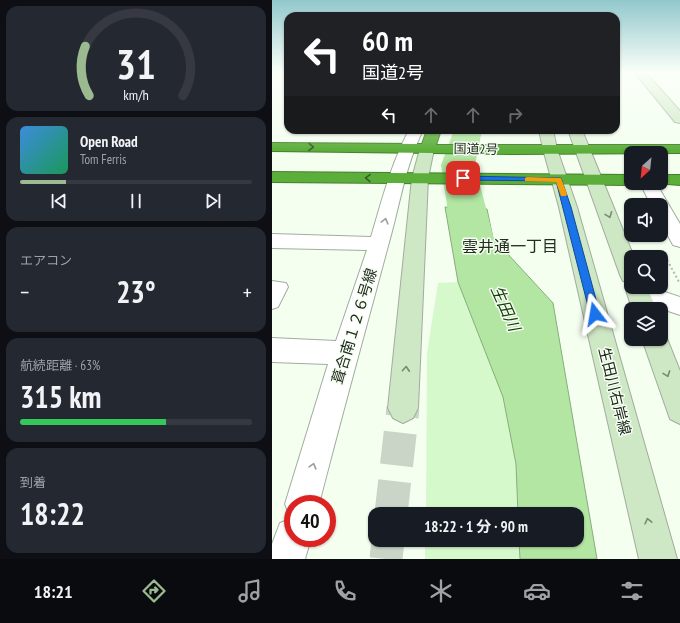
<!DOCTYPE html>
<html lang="ja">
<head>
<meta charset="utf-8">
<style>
  :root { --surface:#171b24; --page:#242831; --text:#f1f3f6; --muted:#9ea1a6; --line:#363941; --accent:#9bba8f }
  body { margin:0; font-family:"PT Sans Narrow","Noto Sans JP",sans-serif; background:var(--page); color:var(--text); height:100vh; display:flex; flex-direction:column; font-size:15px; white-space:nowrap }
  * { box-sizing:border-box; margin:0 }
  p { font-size:13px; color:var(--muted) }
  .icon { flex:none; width:22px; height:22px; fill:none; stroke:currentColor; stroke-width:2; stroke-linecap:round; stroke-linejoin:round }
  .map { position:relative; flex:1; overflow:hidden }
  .details { display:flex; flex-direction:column; gap:6px; padding:6px; background:#0d0f14; width:272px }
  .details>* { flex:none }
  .guide { position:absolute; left:12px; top:12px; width:336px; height:122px; border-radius:12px; box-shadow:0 1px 3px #0004; background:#202124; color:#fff; overflow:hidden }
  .needle { width:26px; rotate:207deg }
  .controls { position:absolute; left:352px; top:146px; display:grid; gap:8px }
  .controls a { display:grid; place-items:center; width:44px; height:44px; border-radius:8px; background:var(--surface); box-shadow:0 1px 3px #0004; font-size:20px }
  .speed { position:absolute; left:12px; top:495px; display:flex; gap:8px; font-size:20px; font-weight:700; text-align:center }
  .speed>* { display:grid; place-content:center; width:52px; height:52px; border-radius:50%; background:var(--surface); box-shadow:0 1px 3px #0004; line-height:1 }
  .speed .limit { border:6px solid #d22; background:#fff; color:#111 }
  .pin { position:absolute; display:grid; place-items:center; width:34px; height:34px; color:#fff; margin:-17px; border-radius:8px; box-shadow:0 2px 6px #0006 }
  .me { position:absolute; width:44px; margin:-22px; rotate:346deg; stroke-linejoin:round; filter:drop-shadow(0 0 3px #0008) }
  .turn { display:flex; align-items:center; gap:14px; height:84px; padding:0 12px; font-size:18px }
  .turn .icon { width:52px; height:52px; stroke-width:2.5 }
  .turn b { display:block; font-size:28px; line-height:34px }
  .lanes { display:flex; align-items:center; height:38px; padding:0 12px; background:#0003; justify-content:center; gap:20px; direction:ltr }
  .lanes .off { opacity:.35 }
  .big { font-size:30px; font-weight:700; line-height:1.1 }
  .details .widget { flex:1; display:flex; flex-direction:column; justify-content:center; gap:6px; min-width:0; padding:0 14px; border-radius:12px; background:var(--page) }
  .details .dial { align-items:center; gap:0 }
  .dial svg { height:104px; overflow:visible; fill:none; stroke:var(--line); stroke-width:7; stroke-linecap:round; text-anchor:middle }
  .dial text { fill:var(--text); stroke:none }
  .song { display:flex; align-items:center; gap:12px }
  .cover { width:48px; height:48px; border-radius:6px; background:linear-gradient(135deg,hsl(210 70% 55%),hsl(150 70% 35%)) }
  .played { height:4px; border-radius:2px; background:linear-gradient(90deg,var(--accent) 20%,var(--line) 20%) }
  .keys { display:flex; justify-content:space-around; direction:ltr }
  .heat { display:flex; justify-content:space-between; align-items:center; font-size:22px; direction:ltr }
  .charge { height:6px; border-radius:3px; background:linear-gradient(90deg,#34c759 63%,var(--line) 0) }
  .trip { position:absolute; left:96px; top:507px; width:216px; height:40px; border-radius:12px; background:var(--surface); box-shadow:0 1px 3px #0004; font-weight:700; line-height:40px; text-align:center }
  .tabs { display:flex; height:64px; justify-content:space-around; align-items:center; background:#090b0e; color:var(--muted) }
  .tabs .icon { width:28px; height:28px }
  .tabs .active { color:var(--accent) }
  .tabs b { font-size:18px; color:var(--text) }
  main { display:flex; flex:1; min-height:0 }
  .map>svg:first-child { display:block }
  .green { fill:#d6f9cb }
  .water { fill:#b2e6a2; stroke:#87ad7c }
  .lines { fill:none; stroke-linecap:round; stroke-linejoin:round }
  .river { fill:#b2e6a2; fill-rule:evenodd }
  .secondary-tunnel { stroke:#cad4c7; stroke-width:33; stroke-dasharray:33 16; stroke-linecap:butt }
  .lane-casing { stroke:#a1ad9d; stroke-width:2 }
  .street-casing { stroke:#a1ad9d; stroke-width:2 }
  .secondary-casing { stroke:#a1ad9d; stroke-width:2 }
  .highway-casing { stroke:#477f31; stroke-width:2 }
  .path { stroke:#b0b9ad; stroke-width:2; stroke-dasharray:2 2.5; stroke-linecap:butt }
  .lane { fill:#fff; fill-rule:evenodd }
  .street { fill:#fff; fill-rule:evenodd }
  .secondary { fill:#cee7c4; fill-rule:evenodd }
  .highway { fill:#5bae39; fill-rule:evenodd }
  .oneway { stroke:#395e2b }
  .oneway2 { stroke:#788873 }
  .oneway3 { stroke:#9c9e9c }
  .route { fill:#1a73e8; stroke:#114b97 }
  .slow { fill:#f59e0b }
  .labels { text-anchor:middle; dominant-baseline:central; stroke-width:3; stroke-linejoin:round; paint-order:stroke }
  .far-street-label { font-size:13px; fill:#232822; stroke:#f4fff0 }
  .street-label { font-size:15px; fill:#232822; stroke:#f4fff0 }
  .neighbourhood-label { font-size:16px; fill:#232d20; stroke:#f4fff0 }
  .water-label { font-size:16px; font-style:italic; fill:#1a3b0d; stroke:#f4fff0 }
</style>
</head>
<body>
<main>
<section class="details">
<div class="widget dial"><svg viewBox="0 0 100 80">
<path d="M14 69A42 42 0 1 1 86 69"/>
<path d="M14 69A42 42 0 0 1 11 31" stroke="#9bba8f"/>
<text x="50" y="56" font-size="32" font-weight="700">31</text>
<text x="50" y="72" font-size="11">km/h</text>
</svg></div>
<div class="widget">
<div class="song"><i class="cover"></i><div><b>Open Road</b><p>Tom Ferris</p></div></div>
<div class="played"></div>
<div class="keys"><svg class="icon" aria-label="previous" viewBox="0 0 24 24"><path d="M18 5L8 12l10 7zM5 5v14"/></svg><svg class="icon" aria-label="pause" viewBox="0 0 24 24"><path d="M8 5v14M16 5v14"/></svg><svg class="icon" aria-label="next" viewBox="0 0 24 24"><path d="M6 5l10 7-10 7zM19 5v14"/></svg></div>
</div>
<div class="widget"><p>エアコン</p>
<div class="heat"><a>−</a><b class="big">23°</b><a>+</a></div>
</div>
<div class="widget"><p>航続距離 · 63%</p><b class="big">315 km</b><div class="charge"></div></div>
<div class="widget"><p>到着</p><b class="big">18:22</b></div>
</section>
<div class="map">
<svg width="408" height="559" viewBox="0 0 408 559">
  <rect width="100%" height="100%" fill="#f4fff0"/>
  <g class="green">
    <path d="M186,282L231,397L244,464L246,514H154L155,353L166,283Z"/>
    <path d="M153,540H247L248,559H153Z"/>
  </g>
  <path class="water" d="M173,207L215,209L221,238L281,303L325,559H248L247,540H305V514H246L244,464L231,397L186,282Z"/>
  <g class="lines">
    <path class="river" d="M182,130H210L203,165L223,244L238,269L231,281L215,286L199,281L181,245L169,165Z"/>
    <g class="secondary-tunnel">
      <path d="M119,514L131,408"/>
      <path d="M114,559L116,540"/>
    </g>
    <defs>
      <path id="lane" d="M0,281L14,283L16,287L6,307L0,309Z"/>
      <g id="street">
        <path d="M137,130H151C132,169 128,205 116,246C93,332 69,418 47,504H21V518L18,516L13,504L56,364L0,362V338L64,341L95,250L0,248V234L99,237C110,200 119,164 137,130Z"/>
        <path d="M368,183H384L408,224V247L401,245L389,223V205H379Z"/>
        <path d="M359,285V287H378L408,297V315L358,298L355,292Z"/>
        <path d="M21,518V538H39L33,559H0V544L8,523Z"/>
      </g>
      <g id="secondary">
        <path d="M363,73H374L408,111V123L403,122Z"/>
        <path d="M267,130H281L285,149L305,207L405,559H367L287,207L271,149Z"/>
        <path d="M296,130H310L362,257H359V287H375L384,309H360L353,287L355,282L351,281L348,275Z"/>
        <path d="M155,145L160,146L162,149L156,178L146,408L141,418L131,423L121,418L116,408L140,178L148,149L150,146Z"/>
        <path d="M389,330L392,331L408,371V424L398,419L370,339H389Z"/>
      </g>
      <g id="highway">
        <path d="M155,130H169L164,145H408V153L244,154L0,151V143L150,144Z"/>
        <path d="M0,172L359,175V183H365L359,185L0,182Z"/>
        <path d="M389,175H408V185L383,183H389Z"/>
      </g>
    </defs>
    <use href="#lane" class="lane-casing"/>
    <use href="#street" class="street-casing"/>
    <use href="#secondary" class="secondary-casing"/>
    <use href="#highway" class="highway-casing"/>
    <path class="path" d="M393,256L407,282"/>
    <use href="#lane" class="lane"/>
    <use href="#street" class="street"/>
    <use href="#secondary" class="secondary"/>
    <use href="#highway" class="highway"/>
  </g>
  <defs><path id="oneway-chevron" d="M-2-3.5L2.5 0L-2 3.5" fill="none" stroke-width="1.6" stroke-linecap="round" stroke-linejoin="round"/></defs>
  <g class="oneway">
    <use href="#oneway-chevron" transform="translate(39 147) rotate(1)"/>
    <use href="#oneway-chevron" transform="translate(96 178) rotate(-179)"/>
  </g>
  <g class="oneway2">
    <use href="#oneway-chevron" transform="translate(337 215) rotate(69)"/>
    <use href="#oneway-chevron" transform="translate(134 369) rotate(-86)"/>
    <use href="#oneway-chevron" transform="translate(395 374) rotate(70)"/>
    <use href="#oneway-chevron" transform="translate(376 521) rotate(-104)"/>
  </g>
  <g class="oneway3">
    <use href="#oneway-chevron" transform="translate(113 221) rotate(-75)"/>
    <use href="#oneway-chevron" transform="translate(41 466) rotate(-74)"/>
  </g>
  <linearGradient id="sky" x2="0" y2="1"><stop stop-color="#92c8cc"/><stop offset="0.48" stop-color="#fafff8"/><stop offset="1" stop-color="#fafff8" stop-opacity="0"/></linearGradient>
  <rect width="408" height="151" fill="url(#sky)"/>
  <path class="route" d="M191,176L289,178L299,207L328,314L327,317H319L318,314L284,181L189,180L188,178Z"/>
  <path class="slow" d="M255,177L289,178L295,194L294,196H289L284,182L253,181V178Z"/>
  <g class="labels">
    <g class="far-street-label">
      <text transform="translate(204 149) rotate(1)">国道2号</text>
    </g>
    <g class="street-label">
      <text transform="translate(82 326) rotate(-73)">葺合南１２６号線</text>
      <text transform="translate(343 391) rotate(76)">生田川右岸線</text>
    </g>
    <g class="neighbourhood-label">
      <text x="238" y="246">雲井通一丁目</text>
    </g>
    <g class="water-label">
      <text transform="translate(234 308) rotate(66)">生田川</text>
    </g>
  </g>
</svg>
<div class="controls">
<a><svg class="needle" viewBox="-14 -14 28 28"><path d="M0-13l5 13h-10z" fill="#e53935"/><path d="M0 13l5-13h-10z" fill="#9ea1a6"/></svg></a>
<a><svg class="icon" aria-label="sound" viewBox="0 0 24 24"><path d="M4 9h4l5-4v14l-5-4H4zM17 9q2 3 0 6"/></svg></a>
<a><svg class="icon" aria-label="search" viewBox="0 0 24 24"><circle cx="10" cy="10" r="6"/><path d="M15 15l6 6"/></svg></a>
<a><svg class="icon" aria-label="layers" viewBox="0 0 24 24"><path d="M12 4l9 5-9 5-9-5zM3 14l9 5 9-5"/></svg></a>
</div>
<div class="speed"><div class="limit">40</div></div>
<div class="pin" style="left:191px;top:178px;background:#d93025"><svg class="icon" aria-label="arrive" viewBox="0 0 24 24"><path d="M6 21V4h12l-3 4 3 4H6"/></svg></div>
<svg class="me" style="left:323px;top:314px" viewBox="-20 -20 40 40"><path d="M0-17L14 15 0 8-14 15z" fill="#1a73e8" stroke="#fff" stroke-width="4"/></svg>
<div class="trip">18:22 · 1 分 · 90 m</div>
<div class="guide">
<div class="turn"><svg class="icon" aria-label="left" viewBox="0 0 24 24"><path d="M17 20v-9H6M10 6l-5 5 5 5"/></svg><div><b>60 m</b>国道2号</div></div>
<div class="lanes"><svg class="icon" aria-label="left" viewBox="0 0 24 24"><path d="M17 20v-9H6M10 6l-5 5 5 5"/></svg><svg class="icon off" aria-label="ahead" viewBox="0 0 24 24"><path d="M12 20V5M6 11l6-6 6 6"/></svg><svg class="icon off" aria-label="ahead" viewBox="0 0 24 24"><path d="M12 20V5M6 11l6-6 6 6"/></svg><svg class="icon off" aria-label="right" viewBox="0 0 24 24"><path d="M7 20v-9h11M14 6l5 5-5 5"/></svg></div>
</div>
</div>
</main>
<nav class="tabs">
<b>18:21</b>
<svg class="icon active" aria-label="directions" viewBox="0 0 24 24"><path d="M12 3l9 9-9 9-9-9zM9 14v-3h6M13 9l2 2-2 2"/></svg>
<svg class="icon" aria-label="music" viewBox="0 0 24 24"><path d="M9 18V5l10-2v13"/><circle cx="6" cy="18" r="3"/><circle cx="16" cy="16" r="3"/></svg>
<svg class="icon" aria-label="phone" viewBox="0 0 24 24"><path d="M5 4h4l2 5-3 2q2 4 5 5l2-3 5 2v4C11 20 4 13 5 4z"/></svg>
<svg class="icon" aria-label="climate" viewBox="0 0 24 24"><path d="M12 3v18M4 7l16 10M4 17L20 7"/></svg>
<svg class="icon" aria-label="car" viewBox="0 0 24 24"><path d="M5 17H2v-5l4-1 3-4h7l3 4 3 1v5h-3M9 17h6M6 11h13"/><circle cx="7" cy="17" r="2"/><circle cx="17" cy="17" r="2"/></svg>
<svg class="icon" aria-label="filters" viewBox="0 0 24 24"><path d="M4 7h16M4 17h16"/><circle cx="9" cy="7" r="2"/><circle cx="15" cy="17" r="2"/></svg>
</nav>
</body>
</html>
